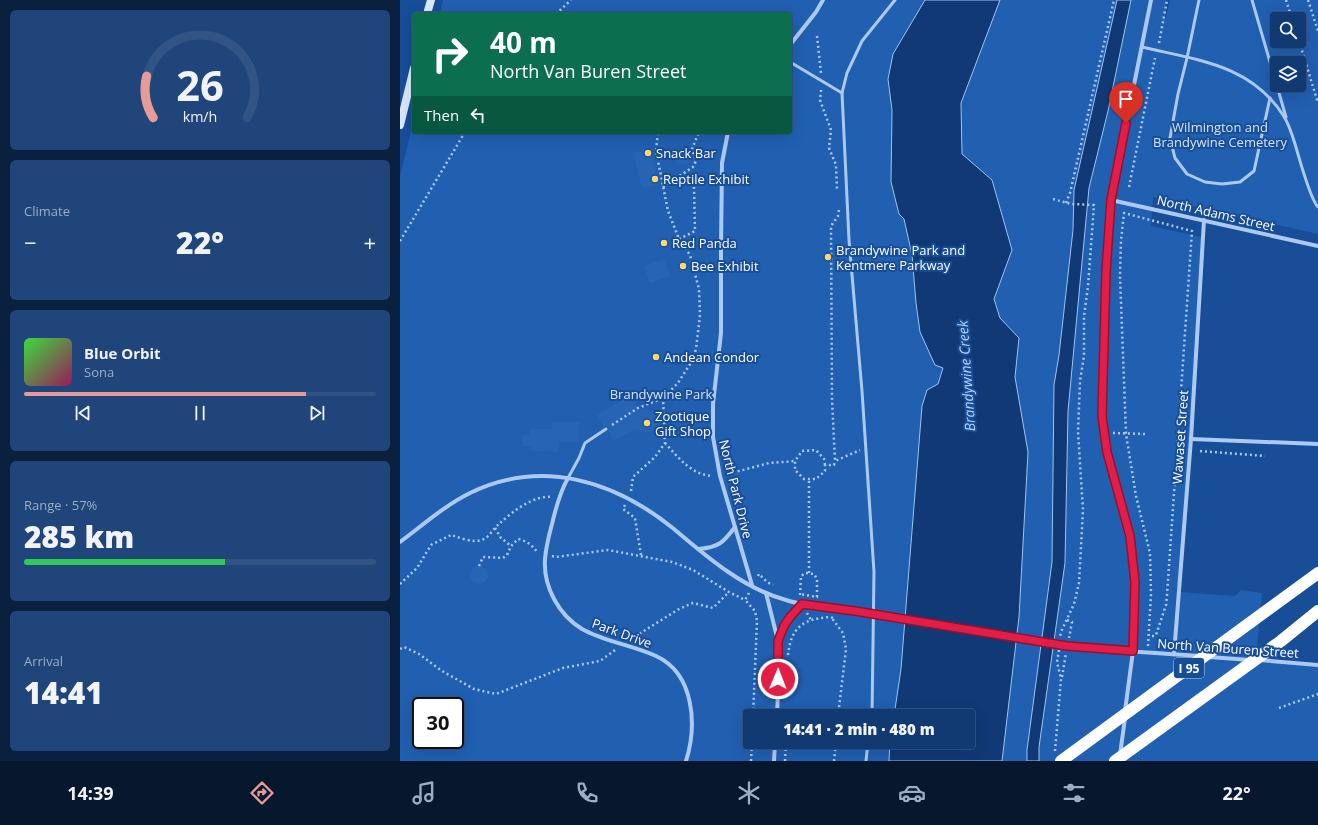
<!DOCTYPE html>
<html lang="en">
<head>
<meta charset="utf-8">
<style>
  :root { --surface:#123a72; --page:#1f457a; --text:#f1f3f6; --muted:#9cadc4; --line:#315484; --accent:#e69b98 }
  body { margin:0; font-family:"Open Sans",sans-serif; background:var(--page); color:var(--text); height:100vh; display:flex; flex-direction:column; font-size:15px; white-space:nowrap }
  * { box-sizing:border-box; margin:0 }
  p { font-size:13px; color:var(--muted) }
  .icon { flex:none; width:22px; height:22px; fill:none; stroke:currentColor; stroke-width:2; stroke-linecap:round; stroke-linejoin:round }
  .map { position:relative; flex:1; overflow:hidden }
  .side { display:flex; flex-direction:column; gap:10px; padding:10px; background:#0a203f; width:400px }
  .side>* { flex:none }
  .banner { position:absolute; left:12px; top:12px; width:380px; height:122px; border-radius:4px; box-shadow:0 4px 16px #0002,0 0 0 1px var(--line); background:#0b6e4f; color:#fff; overflow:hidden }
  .buttons { position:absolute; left:870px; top:12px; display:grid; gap:8px }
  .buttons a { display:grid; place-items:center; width:36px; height:36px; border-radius:4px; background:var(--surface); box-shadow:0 4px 16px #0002,0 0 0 1px var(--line); font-size:20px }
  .speed { position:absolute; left:12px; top:697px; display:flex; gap:8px; font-size:20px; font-weight:700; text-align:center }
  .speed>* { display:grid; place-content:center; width:52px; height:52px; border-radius:50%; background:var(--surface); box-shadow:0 4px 16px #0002,0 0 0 1px var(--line); line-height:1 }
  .speed .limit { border:2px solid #111; border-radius:6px; background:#fff; color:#111 }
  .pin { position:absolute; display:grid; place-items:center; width:34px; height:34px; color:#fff; margin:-41px -17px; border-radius:50% 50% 50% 0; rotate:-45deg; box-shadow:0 0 4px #0007 }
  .pin .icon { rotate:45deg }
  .me { position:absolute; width:44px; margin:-22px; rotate:1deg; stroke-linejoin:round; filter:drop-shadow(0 0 3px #0008) }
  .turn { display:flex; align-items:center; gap:14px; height:84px; padding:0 12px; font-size:18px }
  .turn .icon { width:52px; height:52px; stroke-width:2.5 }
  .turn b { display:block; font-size:28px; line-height:34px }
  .then { display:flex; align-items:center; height:38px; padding:0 12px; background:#0003; gap:8px; font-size:15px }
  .big { font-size:30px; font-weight:800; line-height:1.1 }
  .side .tile { flex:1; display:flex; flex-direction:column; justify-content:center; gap:6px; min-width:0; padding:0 14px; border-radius:6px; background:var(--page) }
  .side .dial { align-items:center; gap:0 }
  .dial svg { height:104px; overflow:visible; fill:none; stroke:var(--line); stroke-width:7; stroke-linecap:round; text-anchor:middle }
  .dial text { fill:var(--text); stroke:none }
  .song { display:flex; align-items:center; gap:12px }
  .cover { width:48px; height:48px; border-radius:6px; background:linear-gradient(135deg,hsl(120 70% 55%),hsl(330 70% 35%)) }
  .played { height:4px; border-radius:2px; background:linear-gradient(90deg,var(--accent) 80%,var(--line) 80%) }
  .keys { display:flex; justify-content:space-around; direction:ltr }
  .heat { display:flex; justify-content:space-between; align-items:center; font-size:22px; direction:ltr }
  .charge { height:6px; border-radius:3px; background:linear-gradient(90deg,#34c759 57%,var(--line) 0) }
  .trip { position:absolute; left:343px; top:709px; width:232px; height:40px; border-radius:4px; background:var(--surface); box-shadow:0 4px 16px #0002,0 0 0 1px var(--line); font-weight:800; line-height:40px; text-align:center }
  .menu { display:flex; height:64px; justify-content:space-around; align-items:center; background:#07172e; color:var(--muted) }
  .menu .icon { width:28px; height:28px }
  .menu .selected { color:var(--accent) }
  .menu b { font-size:18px; color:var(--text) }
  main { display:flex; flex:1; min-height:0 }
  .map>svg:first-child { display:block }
  .green { fill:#215fb1; fill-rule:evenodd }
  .water { fill:#103975; stroke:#9fc4f3 }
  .building { fill:#2764b6 }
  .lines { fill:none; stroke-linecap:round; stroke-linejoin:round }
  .path { stroke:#accaf1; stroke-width:2.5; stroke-dasharray:2 3; stroke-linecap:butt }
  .lane { stroke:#accaf1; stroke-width:3 }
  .street { stroke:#accaf1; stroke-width:4 }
  .secondary { stroke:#dae8fc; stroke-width:8 }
  .highway { stroke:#fff; stroke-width:12 }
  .route-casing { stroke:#92132f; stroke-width:10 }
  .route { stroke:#e11d48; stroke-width:7 }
  .poi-dot { fill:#ffd86c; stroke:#184d98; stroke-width:1.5 }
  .labels { text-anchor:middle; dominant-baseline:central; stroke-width:4; stroke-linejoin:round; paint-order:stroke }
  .shield { fill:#184d98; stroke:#bacae0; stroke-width:1 }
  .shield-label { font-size:12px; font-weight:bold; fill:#fff }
  .park-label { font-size:13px; fill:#d3e5fc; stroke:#184d98 }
  .poi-label { font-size:13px; fill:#fff; stroke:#184d98; text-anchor:start }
  .street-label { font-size:13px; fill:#fff; stroke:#184d98 }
  .water-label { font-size:14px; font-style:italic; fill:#b8d4f8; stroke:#184d98 }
</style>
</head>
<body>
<main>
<section class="side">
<div class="tile dial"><svg viewBox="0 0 100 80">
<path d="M14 69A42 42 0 1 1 86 69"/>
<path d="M14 69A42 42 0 0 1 9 37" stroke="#e69b98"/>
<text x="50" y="56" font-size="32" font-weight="700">26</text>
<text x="50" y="72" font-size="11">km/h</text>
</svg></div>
<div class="tile"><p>Climate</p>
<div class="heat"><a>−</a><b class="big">22°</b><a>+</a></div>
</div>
<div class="tile">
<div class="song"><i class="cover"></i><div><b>Blue Orbit</b><p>Sona</p></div></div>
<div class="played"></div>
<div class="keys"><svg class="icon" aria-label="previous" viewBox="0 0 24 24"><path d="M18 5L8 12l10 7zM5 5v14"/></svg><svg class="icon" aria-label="pause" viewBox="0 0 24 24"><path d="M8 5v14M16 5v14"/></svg><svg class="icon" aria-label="next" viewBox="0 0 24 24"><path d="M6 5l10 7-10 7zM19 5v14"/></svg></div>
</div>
<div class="tile"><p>Range · 57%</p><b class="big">285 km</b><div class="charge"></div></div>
<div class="tile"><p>Arrival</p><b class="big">14:41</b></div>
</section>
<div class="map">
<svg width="918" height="761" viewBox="0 0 918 761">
  <rect width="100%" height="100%" fill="#184d98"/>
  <g class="green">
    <path d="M43,0H525L515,17L491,98L504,219L512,255L516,303L543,367L538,384L527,390L501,669L494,716H350V742H490L489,761H0V176L14,119V132H390V14H40ZM21,706H55V740H21Z"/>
    <path d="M600,0H766L765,22L770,0H918V234L753,197L751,226L802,237L791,439L779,592L835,596L841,590L862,593L856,660L918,665V761H602L619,617L628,452L615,377L619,338L600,318L594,298L612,250L592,180L562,154L561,103ZM877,19H899V41H877ZM877,63H899V85H877Z"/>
  </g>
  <g class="water">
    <path d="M525,0H600L561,103L562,154L592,180L612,250L594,299L600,318L619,338L615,377L628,452L619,617L602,761H489L490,742H568V716H494L501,669L522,406L527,390L538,384L543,368L535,365L520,332L516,303L512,255L504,219L499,214L491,182L492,110L488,79L493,54Z"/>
    <path d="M717,0H731L708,111L689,188L668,411L665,563L639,747V761H627V750L652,562L654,385L659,355L673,230L674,190Z"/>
  </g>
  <g class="building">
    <path d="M286,148L289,163L277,165L274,151Z"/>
    <path d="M249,149L259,184L242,188L233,153Z"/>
    <path d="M265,259L270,276L250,283L244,266Z"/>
    <path d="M230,395L239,410H250L254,412L257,416L258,421V426L255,430L250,432L245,433L235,429L214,441L208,431L209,428L202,424L197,415Z"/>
    <path d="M152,422H179V442H159V452L131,451V446H122V435H130V429H152Z"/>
    <circle cx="79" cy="575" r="9"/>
  </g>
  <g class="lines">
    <g class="path">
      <path d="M886,0L892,19"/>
      <path d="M908,0L918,31"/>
      <path d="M156,14L171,0"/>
      <path d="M417,36L421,73"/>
      <path d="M899,41L918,103"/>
      <path d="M759,43L767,0"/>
      <path d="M421,90L420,100L431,130L429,148L436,165L437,190"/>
      <path d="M263,187L293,167L296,161L292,149L299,132"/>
      <path d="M729,187L755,58"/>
      <path d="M653,199L671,204L694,205L688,286L684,316V356L680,381L678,432L683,510L679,583L674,604L661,632L660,637"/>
      <path d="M666,203L670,193L714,0"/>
      <path d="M439,210L438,216L431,226L432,399L435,461L460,450"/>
      <path d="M279,239L295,231L294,187"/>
      <path d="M0,241L65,132"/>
      <path d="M212,425L238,408L263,398L278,383L292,361L296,349L300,315L299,289L290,255L279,239L268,211L256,151L258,132"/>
      <path d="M713,433L747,434"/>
      <path d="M265,443C278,457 291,475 313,476"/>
      <path d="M800,451L865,456"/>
      <path d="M425,465L424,459L416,450L402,451L395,461V470L404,479H416L425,471V465H434L435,461"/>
      <path d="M328,474L369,463L395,461"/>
      <path d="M231,491L233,477L255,457L265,443L263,398"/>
      <path d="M225,505L223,509L235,518L241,555"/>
      <path d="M95,528L101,538L111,546"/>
      <path d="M152,556L156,557L208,550L272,562L293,570L329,592L345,600"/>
      <path d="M79,566L83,557L103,558L107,555L111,546L118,539C127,541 132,545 138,553"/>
      <path d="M409,573V479"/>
      <path d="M358,576L359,574L367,582L373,585"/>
      <path d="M0,584L17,568L31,545L51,535C61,538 74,544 84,539C89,537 94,528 99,524C112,512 133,495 152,497"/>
      <path d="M349,593L345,600L355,611L357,621L353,716"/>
      <path d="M400,595L401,576L405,573L414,574L417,579V597L400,594"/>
      <path d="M407,613L411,620"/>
      <path d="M433,618L431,617L443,633L446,649L438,716"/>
      <path d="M667,620L672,622L669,638"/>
      <path d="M231,639L279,609L293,603L313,608L329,592"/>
      <path d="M748,646L751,594L750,553L736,496L726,434L720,276L721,240L724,213L792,231L767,595L766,605L756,635L754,636H749"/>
      <path d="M0,649L4,647L19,654L42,671L74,689L96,694L163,668L200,661L215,650"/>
      <path d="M388,655C391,627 403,619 430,617"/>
      <path d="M662,677L666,653"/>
      <path d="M879,708L918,694"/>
      <path d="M450,716L454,710L455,716"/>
      <path d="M655,751L661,679L657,662L659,650"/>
      <path d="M351,761L352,742"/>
      <path d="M385,761L386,742"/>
      <path d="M434,761L436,742"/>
    </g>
    <g class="lane">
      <path d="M799,0L787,58L778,94L770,138L775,158L787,174L805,182L822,184L840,182L854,171L870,98"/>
      <path d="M852,0L886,117"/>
      <path d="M742,47C796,60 850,64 883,115C889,124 892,134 895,144C899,157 910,199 918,207"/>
      <path d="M390,62L442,93"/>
      <path d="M168,478L179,458L185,443L206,429"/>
      <path d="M472,716L474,572L462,391L449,240L442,93L447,73L462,41L495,0"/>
      <path d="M466,761L468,742"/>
    </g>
    <g class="street">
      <path d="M390,45L416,12L423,0"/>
      <path d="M328,132L322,163L321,248V333L313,404V437L320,476L352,585"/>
      <path d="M711,200L918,246"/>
      <path d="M791,439L918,444"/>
      <path d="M168,478C160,492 156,507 152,524C149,535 146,547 145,559C143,587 159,615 182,629C205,642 233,645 256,656C295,674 297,726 286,761"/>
      <path d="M0,542C23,525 44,506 70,493C142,458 215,481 274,529C307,557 344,589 386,600C404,606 423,607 441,609C461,612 481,615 501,619C556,627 611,638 667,645C711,651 756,653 800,656"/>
      <path d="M299,549C319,547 323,543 335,527"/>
      <path d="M366,593L378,641L379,666L377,716"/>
      <path d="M378,640C384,626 391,616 402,604"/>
      <path d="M774,654L791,439L804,220"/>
      <path d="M809,657L850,660"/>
      <path d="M859,660L918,665"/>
      <path d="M725,711L733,651L735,582L730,536L707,452L702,416L706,272L711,200L751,0"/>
      <path d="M720,755L725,718"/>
      <path d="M374,761L375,742"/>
    </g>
    <g class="secondary">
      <path d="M27,14L31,0"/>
      <path d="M0,125L14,68"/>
    </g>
    <g class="highway">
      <path d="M661,761L918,573"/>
      <path d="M715,761L881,641L918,611"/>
    </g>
  </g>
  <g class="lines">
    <defs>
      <path id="route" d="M378,679V641L384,626L390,617L402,604L455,611L667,646L733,651L735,582L730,536L707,452L702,416L706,272L711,200L726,123"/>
    </defs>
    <use href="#route" class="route-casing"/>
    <use href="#route" class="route"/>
  </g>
  <g class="poi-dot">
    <circle cx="248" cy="153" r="4"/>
    <circle cx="255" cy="179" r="4"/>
    <circle cx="264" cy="243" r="4"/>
    <circle cx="428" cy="257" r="4"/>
    <circle cx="283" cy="266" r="4"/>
    <circle cx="256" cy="357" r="4"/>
    <circle cx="247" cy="423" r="4"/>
  </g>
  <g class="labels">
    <rect class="shield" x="774" y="658" width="30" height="20" rx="3"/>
    <g class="shield-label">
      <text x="789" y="668">I 95</text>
    </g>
    <g class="park-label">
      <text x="820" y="127">Wilmington and<tspan x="820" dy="15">Brandywine Cemetery</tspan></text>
      <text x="261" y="394">Brandywine Park</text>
    </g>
    <g class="poi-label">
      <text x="256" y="153">Snack Bar</text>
      <text x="263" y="179">Reptile Exhibit</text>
      <text x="272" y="243">Red Panda</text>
      <text x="436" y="250">Brandywine Park and<tspan x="436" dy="15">Kentmere Parkway</tspan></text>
      <text x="291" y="266">Bee Exhibit</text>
      <text x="264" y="357">Andean Condor</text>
      <text x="255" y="416">Zootique<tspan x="255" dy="15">Gift Shop</tspan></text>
    </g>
    <g class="street-label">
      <text transform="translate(816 213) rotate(13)">North Adams Street</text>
      <text transform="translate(780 437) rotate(-86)">Wawaset Street</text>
      <text transform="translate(336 489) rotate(76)">North Park Drive</text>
      <text transform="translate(222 633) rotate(20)">Park Drive</text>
      <text transform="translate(828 648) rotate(4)">North Van Buren Street</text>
    </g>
    <g class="water-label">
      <text transform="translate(566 376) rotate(-94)">Brandywine Creek</text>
    </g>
  </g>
</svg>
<div class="buttons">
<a><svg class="icon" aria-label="search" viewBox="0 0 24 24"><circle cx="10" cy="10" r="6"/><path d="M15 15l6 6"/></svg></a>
<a><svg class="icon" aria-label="layers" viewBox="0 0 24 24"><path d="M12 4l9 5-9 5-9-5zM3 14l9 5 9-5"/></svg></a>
</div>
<div class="speed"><div class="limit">30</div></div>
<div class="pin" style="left:726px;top:123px;background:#d93025"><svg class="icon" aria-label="arrive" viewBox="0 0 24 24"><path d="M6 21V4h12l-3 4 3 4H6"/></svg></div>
<svg class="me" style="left:378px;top:679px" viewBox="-20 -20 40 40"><circle r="17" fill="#e11d48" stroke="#fff" stroke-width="3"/><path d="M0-11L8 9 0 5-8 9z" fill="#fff"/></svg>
<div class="trip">14:41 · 2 min · 480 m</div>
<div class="banner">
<div class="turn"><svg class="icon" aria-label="right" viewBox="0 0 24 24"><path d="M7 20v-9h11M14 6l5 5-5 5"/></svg><div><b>40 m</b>North Van Buren Street</div></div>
<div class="then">Then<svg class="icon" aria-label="left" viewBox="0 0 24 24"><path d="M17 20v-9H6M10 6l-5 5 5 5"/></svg></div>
</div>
</div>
</main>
<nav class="menu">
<b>14:39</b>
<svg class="icon selected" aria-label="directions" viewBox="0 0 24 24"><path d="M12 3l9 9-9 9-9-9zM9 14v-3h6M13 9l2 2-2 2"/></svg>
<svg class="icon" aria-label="music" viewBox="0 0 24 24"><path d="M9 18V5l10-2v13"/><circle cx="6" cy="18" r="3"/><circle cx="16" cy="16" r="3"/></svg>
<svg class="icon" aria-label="phone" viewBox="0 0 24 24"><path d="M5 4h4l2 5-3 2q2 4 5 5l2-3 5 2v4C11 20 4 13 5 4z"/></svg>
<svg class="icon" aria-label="climate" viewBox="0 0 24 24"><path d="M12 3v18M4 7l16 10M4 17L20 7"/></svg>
<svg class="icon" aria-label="car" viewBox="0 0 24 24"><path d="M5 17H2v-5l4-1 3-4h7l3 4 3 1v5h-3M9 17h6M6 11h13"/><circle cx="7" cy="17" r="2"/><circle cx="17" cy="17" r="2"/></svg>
<svg class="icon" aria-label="filters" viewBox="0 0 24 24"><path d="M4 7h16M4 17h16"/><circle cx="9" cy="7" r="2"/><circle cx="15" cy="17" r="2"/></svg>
<b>22°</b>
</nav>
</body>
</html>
